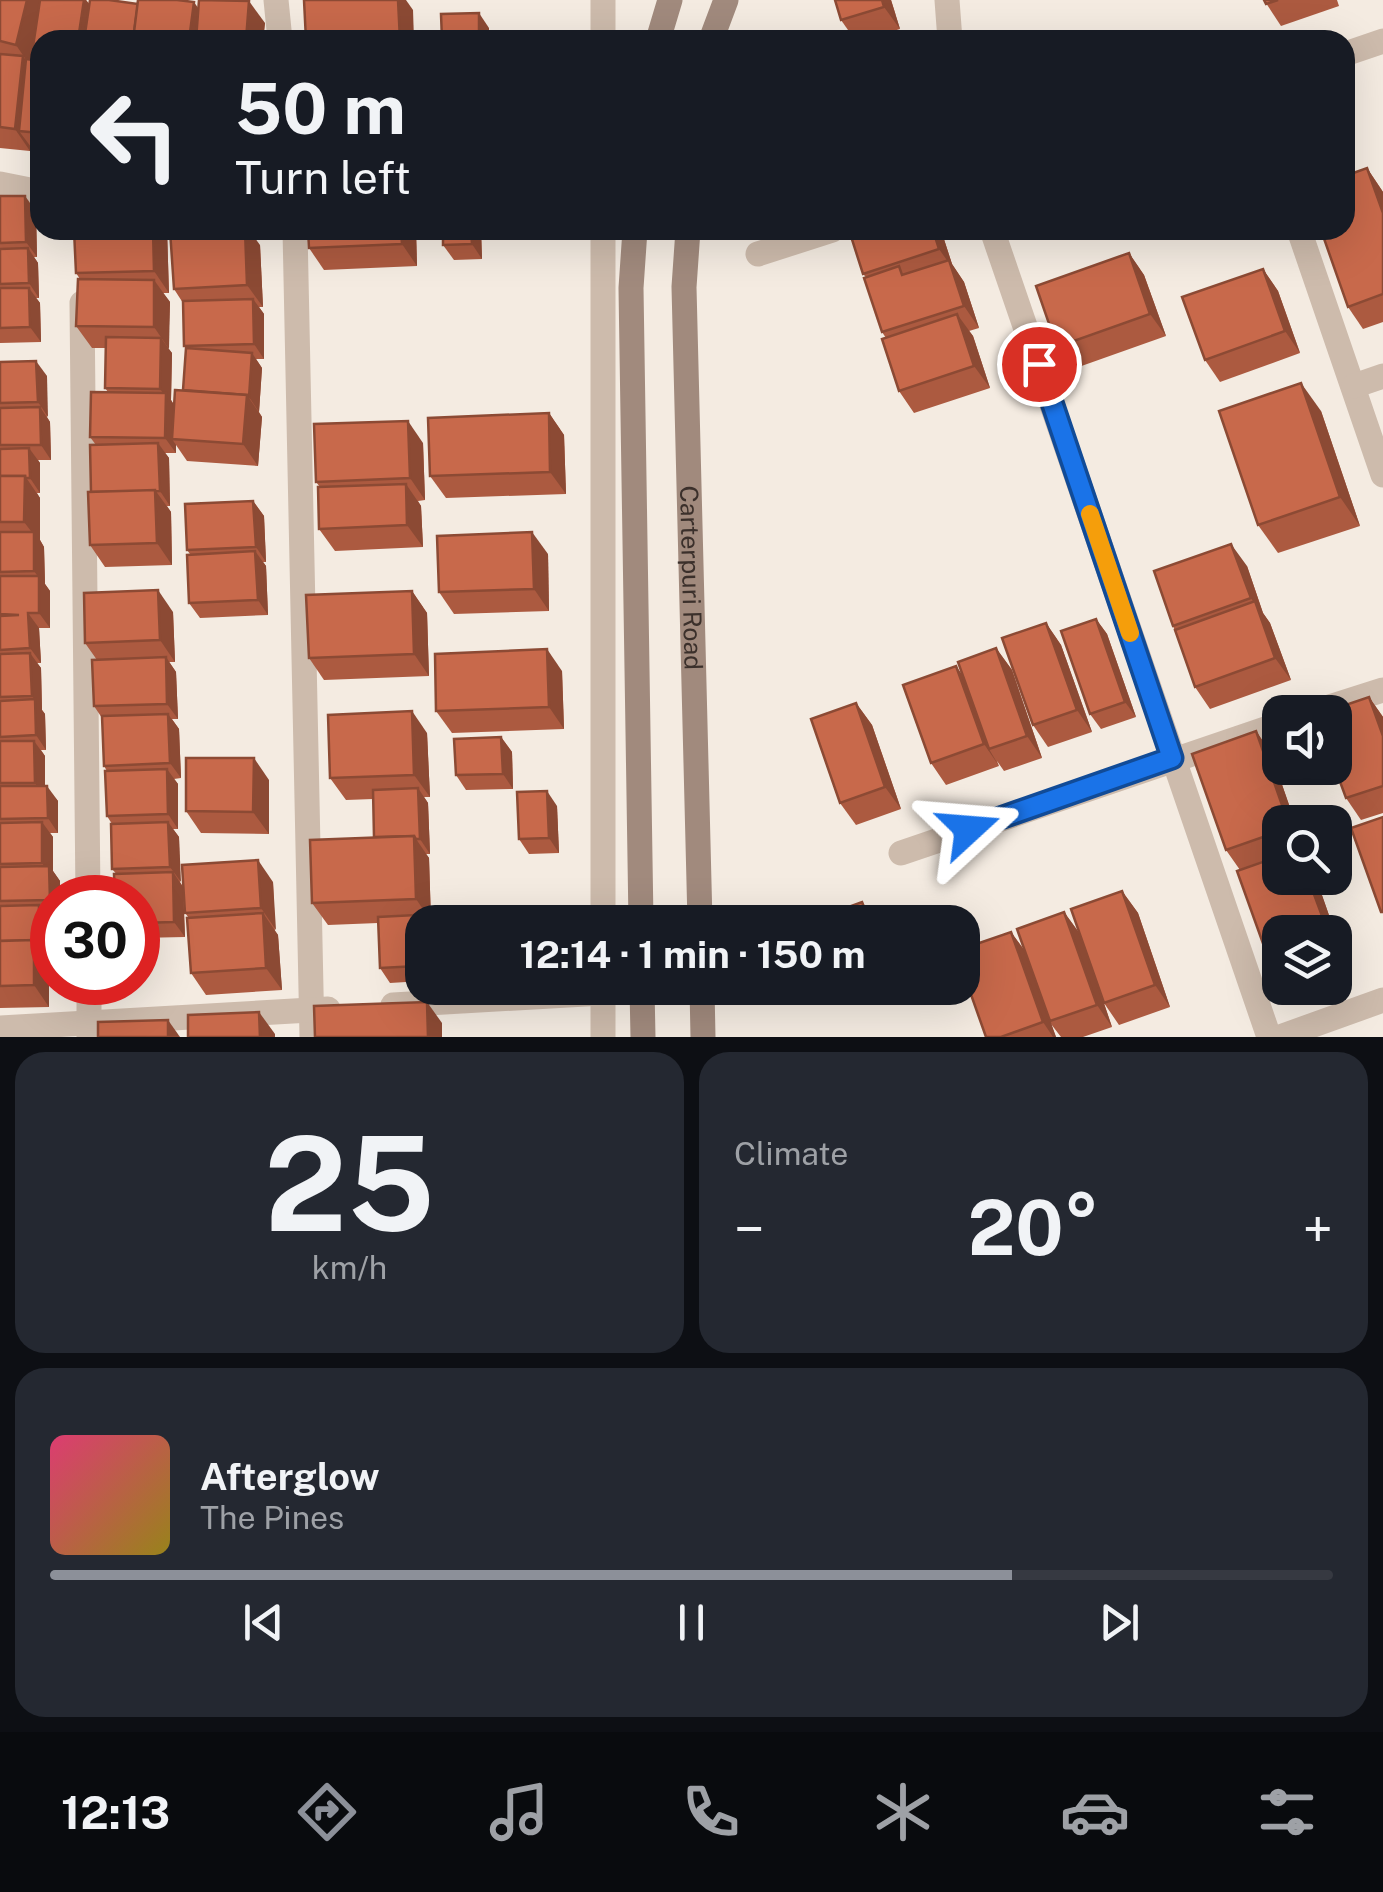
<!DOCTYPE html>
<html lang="en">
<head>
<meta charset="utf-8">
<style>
  :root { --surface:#171b24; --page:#242831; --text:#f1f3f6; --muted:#9ea1a6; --line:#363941; --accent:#8c9099 }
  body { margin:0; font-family:"Public Sans",sans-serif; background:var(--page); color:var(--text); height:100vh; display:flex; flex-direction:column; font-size:38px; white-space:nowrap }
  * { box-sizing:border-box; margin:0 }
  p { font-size:32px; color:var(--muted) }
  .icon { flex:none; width:55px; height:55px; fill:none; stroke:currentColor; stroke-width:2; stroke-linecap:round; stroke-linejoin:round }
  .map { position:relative; height:1037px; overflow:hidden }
  .side { display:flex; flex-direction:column; gap:15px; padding:15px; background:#0d0f14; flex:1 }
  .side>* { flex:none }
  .banner { position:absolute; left:30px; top:30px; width:1325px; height:210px; border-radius:30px; box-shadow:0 10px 40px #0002; background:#171b24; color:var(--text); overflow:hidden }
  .fabs { position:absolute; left:1262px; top:695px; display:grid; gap:20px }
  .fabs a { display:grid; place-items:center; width:90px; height:90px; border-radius:20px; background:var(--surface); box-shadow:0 10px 40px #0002; font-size:50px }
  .speed { position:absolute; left:30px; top:875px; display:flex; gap:20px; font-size:50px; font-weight:700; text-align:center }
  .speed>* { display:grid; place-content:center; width:130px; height:130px; border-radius:50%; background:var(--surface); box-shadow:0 10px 40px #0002; line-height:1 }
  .speed .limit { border:15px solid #d22; background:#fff; color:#111 }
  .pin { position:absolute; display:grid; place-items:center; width:85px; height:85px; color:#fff; margin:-42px; border:5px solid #fff; border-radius:50%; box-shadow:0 2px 10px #0007 }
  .me { position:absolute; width:110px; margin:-55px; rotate:71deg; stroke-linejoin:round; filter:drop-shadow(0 0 8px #0008) }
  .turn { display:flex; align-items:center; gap:35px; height:210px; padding:0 40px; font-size:45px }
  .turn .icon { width:130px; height:130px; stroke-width:2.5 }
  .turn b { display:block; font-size:70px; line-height:85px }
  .big { font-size:75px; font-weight:700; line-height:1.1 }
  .side .widget { flex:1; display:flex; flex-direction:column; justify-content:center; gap:15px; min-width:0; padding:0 35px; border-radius:30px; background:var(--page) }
  .side .dial { align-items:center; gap:0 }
  .dial b { font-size:130px; line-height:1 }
  .song { display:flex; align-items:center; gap:30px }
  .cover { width:120px; height:120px; border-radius:15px; background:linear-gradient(135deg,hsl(340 70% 55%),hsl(50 70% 35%)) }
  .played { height:10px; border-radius:5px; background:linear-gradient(90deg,var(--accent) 75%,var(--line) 75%) }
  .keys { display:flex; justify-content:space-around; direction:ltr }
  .heat { display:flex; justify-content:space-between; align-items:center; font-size:55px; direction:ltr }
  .side .tiles { flex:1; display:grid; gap:15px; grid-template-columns:1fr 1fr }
  .widget:last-child { grid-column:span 2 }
  .trip { position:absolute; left:405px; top:905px; width:575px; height:100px; border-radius:30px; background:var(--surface); box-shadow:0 10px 40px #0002; font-weight:700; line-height:100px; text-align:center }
  .dock { display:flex; height:160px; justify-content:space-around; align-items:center; background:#090b0e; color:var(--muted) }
  .dock .icon { width:70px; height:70px }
  .dock .active { color:var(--accent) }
  .dock b { font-size:45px; color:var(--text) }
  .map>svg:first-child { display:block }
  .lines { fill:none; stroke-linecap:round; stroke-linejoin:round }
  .minor { stroke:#cdbbac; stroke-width:25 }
  .secondary { stroke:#a18a7d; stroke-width:25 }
  .wall { fill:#ac5a40 }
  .shaded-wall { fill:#8c4a34 }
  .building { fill:#c8694b; stroke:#8c4a34; stroke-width:2.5 }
  .route-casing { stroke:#114b97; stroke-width:25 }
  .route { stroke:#1a73e8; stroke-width:18 }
  .slow { stroke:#f59e0b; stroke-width:18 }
  .labels { text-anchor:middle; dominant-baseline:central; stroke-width:8; stroke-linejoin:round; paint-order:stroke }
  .street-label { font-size:25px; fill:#3b302b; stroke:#fbf5ee }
</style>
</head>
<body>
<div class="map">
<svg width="1383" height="1037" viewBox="0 0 1383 1037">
  <rect width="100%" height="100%" fill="#f4ebe1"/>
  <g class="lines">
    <g class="minor">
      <path d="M276,0L280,40"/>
      <path d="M947,0L950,40"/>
      <path d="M603,40V0"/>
      <path d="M1345,54L1383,41"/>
      <path d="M0,184L40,192"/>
      <path d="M295,230L312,1037"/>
      <path d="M992,230L1269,1037"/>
      <path d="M1299,230L1383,475"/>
      <path d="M758,254L832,230"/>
      <path d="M82,303L88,898"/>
      <path d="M1354,386L1383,376"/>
      <path d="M1314,712L1383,690"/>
      <path d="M901,853L1280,724"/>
      <path d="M603,922V230"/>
      <path d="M89,982V1037"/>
      <path d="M603,988V1037"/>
      <path d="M393,1005L603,993"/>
      <path d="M0,1028L328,1009"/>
      <path d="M1280,1037L1383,1000"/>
    </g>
    <g class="secondary">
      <path d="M658,40L670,0"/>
      <path d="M711,40L726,0"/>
      <path d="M635,230L631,288L641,922"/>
      <path id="s1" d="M688,230L684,287L700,922"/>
      <path d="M642,988L643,1037"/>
      <path d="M702,988L703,1037"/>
    </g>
  </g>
  <g class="wall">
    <path d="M0,0H86L90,5L138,4L198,8L265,23L263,40H40V153H34L31,147L30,151L0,148Z"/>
    <path d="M891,0L900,29L864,40H855L841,20Z"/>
    <path d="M1264,0H1337L1339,6L1281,26Z"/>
    <path d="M1367,168L1383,192V322L1363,329L1348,307Z"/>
    <path d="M0,196L36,211L37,257H34L38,263L39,298H36L40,303L41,342L0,343Z"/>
    <path d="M167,230L169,293H163L170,302L168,349L172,353L171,400L174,405L183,390L186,348L184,346L183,303L174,289L260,245L263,307H259L264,314V359H256L262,368L259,412L262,417L258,466L187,461L176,445V453H165L169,458L170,506H167L171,512L172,565L105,567L90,545L91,492L96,445L90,437L108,392L105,388L106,348H92L76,326L80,279L76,273Z"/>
    <path d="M308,230H416L417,266L324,270L309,248Z"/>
    <path d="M481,230L482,259L454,260L443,245Z"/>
    <path d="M941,230L952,264L964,282L979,328L969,331L973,336L990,388L914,413L899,391L886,338L882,332L866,277L863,274Z"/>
    <path d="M1129,253L1144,275L1166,336L1073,369L1057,347Z"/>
    <path d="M1263,269L1278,291L1300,353L1220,382L1205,360Z"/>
    <path d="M0,362L47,376V417L50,422L51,460H38L40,463V493H37L40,498V540L44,547L45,584L50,591V628H39L41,663H37L41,668L42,710L45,714L46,750H41L45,756V786L58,801V833H50L53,837V871L60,881L52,898V915H46L49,920V955H44L49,962V1007L0,1008Z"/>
    <path d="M1321,411L1360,526L1278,553L1258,525Z"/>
    <path d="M549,413L564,435L566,494L446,498L430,476Z"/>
    <path d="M423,443L425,500L418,501L421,506L423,547L335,551L319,529L320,487L316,482Z"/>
    <path d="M253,501L264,516L266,562H263L266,566L268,615L200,618L189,603L190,554L187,550Z"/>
    <path d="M548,554L549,611L454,614L439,592Z"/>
    <path d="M1247,566L1263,613L1270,623L1291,680L1210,709L1195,687L1173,626Z"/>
    <path d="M412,591L427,613L429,676L324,680L309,658Z"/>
    <path d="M173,612L175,662H169L176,672L178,719H172L179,729L181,778L174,779L178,784V829H173L179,837L180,882L183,887L185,937L138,938V898L112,869V824L107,816V771L104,766L102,718L94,706L97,660L85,643Z"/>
    <path d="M1096,619L1107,634L1136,717L1101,729L1090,714Z"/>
    <path d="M1046,623L1061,645L1092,732L1048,747L1033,725Z"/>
    <path d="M996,648L1012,670L1042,758L1004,771L997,761L999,766L946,785L931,763L963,676Z"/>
    <path d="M562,671L564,729L452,733L436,711Z"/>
    <path d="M1369,697L1383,717V813L1361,820L1346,798Z"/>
    <path d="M856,703L872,725L901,809L856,825L840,803Z"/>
    <path d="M1256,731L1271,753L1295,822H1280V878H1316L1346,964L1335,968V932H1280V978L1270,963L1240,870L1226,850Z"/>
    <path d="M427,733L430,797H424L428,803L430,854H426L429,858L431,921H420L422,925V981L390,983L380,968L378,923L328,925L312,903L374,837L373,799L346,800L330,778Z"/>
    <path d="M501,737L512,752L513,789L466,790L456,775Z"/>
    <path d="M269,780V834L201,833L186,811Z"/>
    <path d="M557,806L559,853L529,854L519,839Z"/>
    <path d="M273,882L275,931L278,935L282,990L206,995L191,973L189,918L185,913Z"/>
    <path d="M1122,891L1138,913L1170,1007L1119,1025L1104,1003L1112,1027L1083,1037H1061L1051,1024L1056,1037H986L1011,932L1025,951L1064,912L1080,934Z"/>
  </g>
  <g class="shaded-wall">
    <path d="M27,0H49L32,53L34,56L31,67L16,45Z"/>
    <path d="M84,0H86L95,12L90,40H78Z"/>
    <path d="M398,0H406L413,10L414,40H400Z"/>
    <path d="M882,0H891L900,29L884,7Z"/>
    <path d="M249,1L265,23L263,40H246Z"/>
    <path d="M194,2L209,24L207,40H189Z"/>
    <path d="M479,13L489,28V40H479Z"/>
    <path d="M23,56L38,78L19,131L31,147L30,151L15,129Z"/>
    <path d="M1367,168L1383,192V213Z"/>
    <path d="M25,196L36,211L37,257L26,242Z"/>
    <path d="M153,230H167L169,293L154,271Z"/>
    <path d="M245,230H249L260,245L263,307L247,285Z"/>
    <path d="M401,230H416L417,266L402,244Z"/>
    <path d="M471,230H481L482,259L472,244Z"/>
    <path d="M933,230H941L952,264L964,282L979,328L964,306L951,266L939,249Z"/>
    <path d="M28,248L38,263L39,298L29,283Z"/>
    <path d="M1129,253L1144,275L1166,336L1150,314Z"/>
    <path d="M1263,269L1278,291L1300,353L1285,331Z"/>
    <path d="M154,280L170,302L169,349L154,327Z"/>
    <path d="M29,288L40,303L41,342L30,327Z"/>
    <path d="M253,299L264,314V359L254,344Z"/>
    <path d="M957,314L973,336L990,388L974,366Z"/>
    <path d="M161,338L172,353L171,400L176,408L172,439L176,445V453L165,438L166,397L160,389Z"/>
    <path d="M252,353L262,368L259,412L249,397Z"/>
    <path d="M36,361L47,376L48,417L38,402Z"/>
    <path d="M1301,383L1321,411L1360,526L1340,497Z"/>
    <path d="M247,395L262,417L258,466L243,444Z"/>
    <path d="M40,407L50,422L51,460L41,445Z"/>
    <path d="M549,413L564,435L566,494L550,472Z"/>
    <path d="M408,421L423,443L425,500L410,478Z"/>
    <path d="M158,443L169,458L170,506L160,491Z"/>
    <path d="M29,448L40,463V493L30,478Z"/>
    <path d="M25,476L40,498V540L44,547L45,584L50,591V628L39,613V578L34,571V535L24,522Z"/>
    <path d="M406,484L421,506L423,547L407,525Z"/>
    <path d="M155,490L171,512L172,565L157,543Z"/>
    <path d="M253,501L264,516L266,562L256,547Z"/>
    <path d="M532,532L548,554L549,611L534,589Z"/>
    <path d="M1231,544L1247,566L1263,613L1270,623L1291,680L1275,658L1258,609L1251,598Z"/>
    <path d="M255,551L266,566L268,615L258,600Z"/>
    <path d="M158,590L173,612L175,662L160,640Z"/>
    <path d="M412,591L427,613L429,676L414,654Z"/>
    <path d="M28,613L39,628L41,663L30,648Z"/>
    <path d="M1096,619L1107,634L1136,717L1125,702Z"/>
    <path d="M1046,623L1061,645L1092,732L1077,710Z"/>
    <path d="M996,648L1012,670L1042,758L1027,736Z"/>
    <path d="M547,649L562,671L564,729L549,707Z"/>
    <path d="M30,653L41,668L42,710L45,714L46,750L36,735L35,700L32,696Z"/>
    <path d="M166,657L176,672L178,719L167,704Z"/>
    <path d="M956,666L972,688L989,749L999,766L984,744Z"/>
    <path d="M1369,697L1383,717V736Z"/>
    <path d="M856,703L872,725L901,809L885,787Z"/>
    <path d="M412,711L427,733L430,797L414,775Z"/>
    <path d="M168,714L179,729L181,778L170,763Z"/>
    <path d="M1256,731L1271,753L1295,822H1288Z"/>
    <path d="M501,737L512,752L513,789L503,774Z"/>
    <path d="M34,741L45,756V798L35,783Z"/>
    <path d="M254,758L269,780V834L253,812Z"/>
    <path d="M167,769L178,784V829L168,814Z"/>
    <path d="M47,786L58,801V833L48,818Z"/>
    <path d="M418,788L428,803L430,854L420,839Z"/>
    <path d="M547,791L557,806L559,853L549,838Z"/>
    <path d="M42,822L53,837V871L60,881V898H52V904L50,900L49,873L42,863Z"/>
    <path d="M168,822L179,837L181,882L170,867Z"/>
    <path d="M414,836L429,858L431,921L416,899Z"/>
    <path d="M258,860L273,882L276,930L261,908Z"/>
    <path d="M173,872L183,887L185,937L174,922Z"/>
    <path d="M1308,878H1316L1346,964L1335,948V932H1328Z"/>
    <path d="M1122,891L1138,913L1170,1007L1155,985Z"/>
    <path d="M862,902L873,917L875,922H870Z"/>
    <path d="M39,905L49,920V955L39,940Z"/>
    <path d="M1064,912L1080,934L1112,1027L1097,1005Z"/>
    <path d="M263,913L278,935L282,990L266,968Z"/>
    <path d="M416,915L422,925V972L418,966Z"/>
    <path d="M1011,932L1027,954L1056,1037H1053L1043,1022Z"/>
    <path d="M34,940L49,962V1007L34,985Z"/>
    <path d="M427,1002L442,1023V1037H428Z"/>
    <path d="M259,1012L275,1034V1037H260Z"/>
    <path d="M168,1020L180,1037H168Z"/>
  </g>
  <g class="building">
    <path d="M0,0H27L16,45L0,41Z"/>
    <path d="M40,0H84L78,40H40V54L32,53Z"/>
    <path d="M90,0H109L138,4L133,40H84Z"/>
    <path d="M138,0H177L194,2L189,40H133Z"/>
    <path d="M199,0L249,1L246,40H196Z"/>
    <path d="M304,0H398L400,40H306Z"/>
    <path d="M835,0H882L884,7L841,20Z"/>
    <path d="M1264,0H1278L1266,4Z"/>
    <path d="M479,13V40H442L441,14Z"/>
    <path d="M0,54L23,56L15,129L0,127Z"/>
    <path d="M26,59L40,61V133L19,131Z"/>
    <path d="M1367,168L1383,213V294L1348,307L1321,230H1345V176Z"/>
    <path d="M0,196H25L26,242L0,243Z"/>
    <path d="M74,230H153L154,271L76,273Z"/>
    <path d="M170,230H245L247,285L174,289Z"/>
    <path d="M308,230H401L402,244L309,248Z"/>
    <path d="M443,230H471L472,244L443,245Z"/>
    <path d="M849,230H933L939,249L863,274Z"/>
    <path d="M28,248L29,283L0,284V249Z"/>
    <path d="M1129,253L1150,314L1057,347L1036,286Z"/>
    <path d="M949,260L964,306L882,332L864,278L899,266L902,275Z"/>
    <path d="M1263,269L1285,331L1205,360L1182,297Z"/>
    <path d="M78,279L154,280V327L76,326Z"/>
    <path d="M0,288H29L30,327L0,328Z"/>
    <path d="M253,299L254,344L184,346L183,301Z"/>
    <path d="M957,314L974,366L899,391L882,339Z"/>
    <path d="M106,337L161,338L160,389L105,388Z"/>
    <path d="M186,348L252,353L249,397L246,396L247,395L183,390Z"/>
    <path d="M36,361L38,402L0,403V362Z"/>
    <path d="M1301,383L1340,497L1258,525L1219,411Z"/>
    <path d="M175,390L247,395L243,444L172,439Z"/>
    <path d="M91,392L166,393L165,438L90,437Z"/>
    <path d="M40,407L41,445H0V408Z"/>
    <path d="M549,413L550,472L430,476L428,418Z"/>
    <path d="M408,421L410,478L316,482L314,424Z"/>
    <path d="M158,443L160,491L91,492L90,445Z"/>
    <path d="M29,448L30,478H25V476H0V449Z"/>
    <path d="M0,476H25L24,522H0Z"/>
    <path d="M406,484L407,525L319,529L318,487Z"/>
    <path d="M155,490L157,543L90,545L88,492Z"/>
    <path d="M253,501L256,547L187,550L185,504Z"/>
    <path d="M0,532H34V571L0,572Z"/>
    <path d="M532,532L534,589L439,592L437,536Z"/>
    <path d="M1231,544L1251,598L1173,626L1154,571Z"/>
    <path d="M255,551L258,600L189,603L187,555Z"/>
    <path d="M0,576H39V613H28L30,648L0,650V616L19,615L0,614Z"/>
    <path d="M158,590L160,640L85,643L84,593Z"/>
    <path d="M412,591L414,654L309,658L306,595Z"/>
    <path d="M1255,601L1275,658L1195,687L1175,630Z"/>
    <path d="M1096,619L1125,702L1090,714L1061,631Z"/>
    <path d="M1046,623L1077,710L1033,725L1002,638Z"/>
    <path d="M996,648L1027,736L989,749L958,662Z"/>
    <path d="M547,649L549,707L436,711L435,654Z"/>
    <path d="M30,653L32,696L0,697V654Z"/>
    <path d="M166,657L167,704L94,706L92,660Z"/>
    <path d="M956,666L984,744L931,763L903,685Z"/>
    <path d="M1369,697L1383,736V786L1346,798L1335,768V712H1325Z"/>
    <path d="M35,699L36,735L0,737V701Z"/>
    <path d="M856,703L885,787L840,803L811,719Z"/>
    <path d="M412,711L414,775L330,778L328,715Z"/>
    <path d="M168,714L170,763L104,766L102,716Z"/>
    <path d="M1256,731L1288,822H1280V831L1226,850L1192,754Z"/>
    <path d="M501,737L503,774L456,775L454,739Z"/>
    <path d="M0,741H34L35,783H0Z"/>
    <path d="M186,758H254L253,812L186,811Z"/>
    <path d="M167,769L168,814L107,816L105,771Z"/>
    <path d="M0,786H47L48,818L0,819Z"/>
    <path d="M418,788L420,839H416L414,836L374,837L373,790Z"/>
    <path d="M547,791L549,838L519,839L517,792Z"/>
    <path d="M1383,817V912H1381L1351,828Z"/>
    <path d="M42,822V863L0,864V823Z"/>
    <path d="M168,822L170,867L112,869L111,824Z"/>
    <path d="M414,836L416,899L312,903L310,840Z"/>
    <path d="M1280,856V878H1308L1328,932H1280V960L1270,963L1237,871Z"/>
    <path d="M258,860L261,908L185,913L182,865Z"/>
    <path d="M49,866L50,900L0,901V867Z"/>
    <path d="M173,872L174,922L138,923V898H115L114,874Z"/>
    <path d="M1122,891L1155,985L1104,1003L1071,909Z"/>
    <path d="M862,902L870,922H807Z"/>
    <path d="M39,905V940L0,941V906Z"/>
    <path d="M1064,912L1097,1005L1050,1021L1017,929Z"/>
    <path d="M263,913L266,968L191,973L187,918Z"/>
    <path d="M416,915L418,966L380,968L378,917Z"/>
    <path d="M1011,932L1043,1022L1001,1037H986L962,969V949Z"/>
    <path d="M34,940V985L0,986V941Z"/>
    <path d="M427,1002L428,1037H315L314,1006Z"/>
    <path d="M259,1012L260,1037H188V1015Z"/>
    <path d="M168,1020V1037H98V1022Z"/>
  </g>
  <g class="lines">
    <defs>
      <path id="route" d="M969,829L1172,758L1039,364"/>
    </defs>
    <use href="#route" class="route-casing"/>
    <use href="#route" class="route"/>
    <path class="slow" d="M1090,514L1130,633"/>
  </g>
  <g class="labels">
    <g class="street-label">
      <text stroke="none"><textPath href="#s1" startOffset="348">Carterpuri Road</textPath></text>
    </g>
  </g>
</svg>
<div class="fabs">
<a><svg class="icon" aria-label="sound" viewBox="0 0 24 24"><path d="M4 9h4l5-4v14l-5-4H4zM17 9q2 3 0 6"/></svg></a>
<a><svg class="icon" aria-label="search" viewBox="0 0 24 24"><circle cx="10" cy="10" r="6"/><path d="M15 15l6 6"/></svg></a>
<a><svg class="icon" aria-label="layers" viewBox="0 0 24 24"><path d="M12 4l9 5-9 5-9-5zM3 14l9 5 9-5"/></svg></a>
</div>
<div class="speed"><div class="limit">30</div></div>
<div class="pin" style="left:1039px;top:364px;background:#d93025"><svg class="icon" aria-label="arrive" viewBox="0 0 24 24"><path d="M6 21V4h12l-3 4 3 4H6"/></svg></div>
<svg class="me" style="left:969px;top:829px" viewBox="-20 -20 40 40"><path d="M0-17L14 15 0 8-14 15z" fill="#1a73e8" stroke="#fff" stroke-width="4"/></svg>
<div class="trip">12:14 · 1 min · 150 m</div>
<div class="banner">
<div class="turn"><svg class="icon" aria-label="left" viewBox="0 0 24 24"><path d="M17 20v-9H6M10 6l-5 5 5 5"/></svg><div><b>50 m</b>Turn left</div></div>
</div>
</div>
<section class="side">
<div class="tiles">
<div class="widget dial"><b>25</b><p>km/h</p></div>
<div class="widget"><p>Climate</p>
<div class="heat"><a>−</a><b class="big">20°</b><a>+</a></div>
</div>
<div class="widget">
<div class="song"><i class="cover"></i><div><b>Afterglow</b><p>The Pines</p></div></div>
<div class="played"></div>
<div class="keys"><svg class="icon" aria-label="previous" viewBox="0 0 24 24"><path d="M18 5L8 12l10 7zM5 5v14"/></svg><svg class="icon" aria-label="pause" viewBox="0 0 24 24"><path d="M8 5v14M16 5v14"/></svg><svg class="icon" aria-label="next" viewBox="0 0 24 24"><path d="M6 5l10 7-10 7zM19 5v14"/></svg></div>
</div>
</div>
</section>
<nav class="dock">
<b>12:13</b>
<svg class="icon active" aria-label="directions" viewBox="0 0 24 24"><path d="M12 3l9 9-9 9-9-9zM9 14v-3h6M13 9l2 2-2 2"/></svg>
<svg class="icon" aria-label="music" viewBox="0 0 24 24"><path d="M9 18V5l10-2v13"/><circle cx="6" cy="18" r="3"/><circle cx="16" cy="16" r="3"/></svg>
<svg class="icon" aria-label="phone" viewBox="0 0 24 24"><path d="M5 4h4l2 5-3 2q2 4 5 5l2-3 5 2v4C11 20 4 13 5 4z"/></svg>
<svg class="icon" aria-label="climate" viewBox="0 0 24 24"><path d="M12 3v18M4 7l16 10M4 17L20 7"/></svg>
<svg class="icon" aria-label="car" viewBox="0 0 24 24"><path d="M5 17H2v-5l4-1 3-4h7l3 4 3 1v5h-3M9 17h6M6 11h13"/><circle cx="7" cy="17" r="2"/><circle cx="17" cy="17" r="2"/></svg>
<svg class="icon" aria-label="filters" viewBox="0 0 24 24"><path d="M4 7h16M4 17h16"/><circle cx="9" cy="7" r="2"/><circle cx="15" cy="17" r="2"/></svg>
</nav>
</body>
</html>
